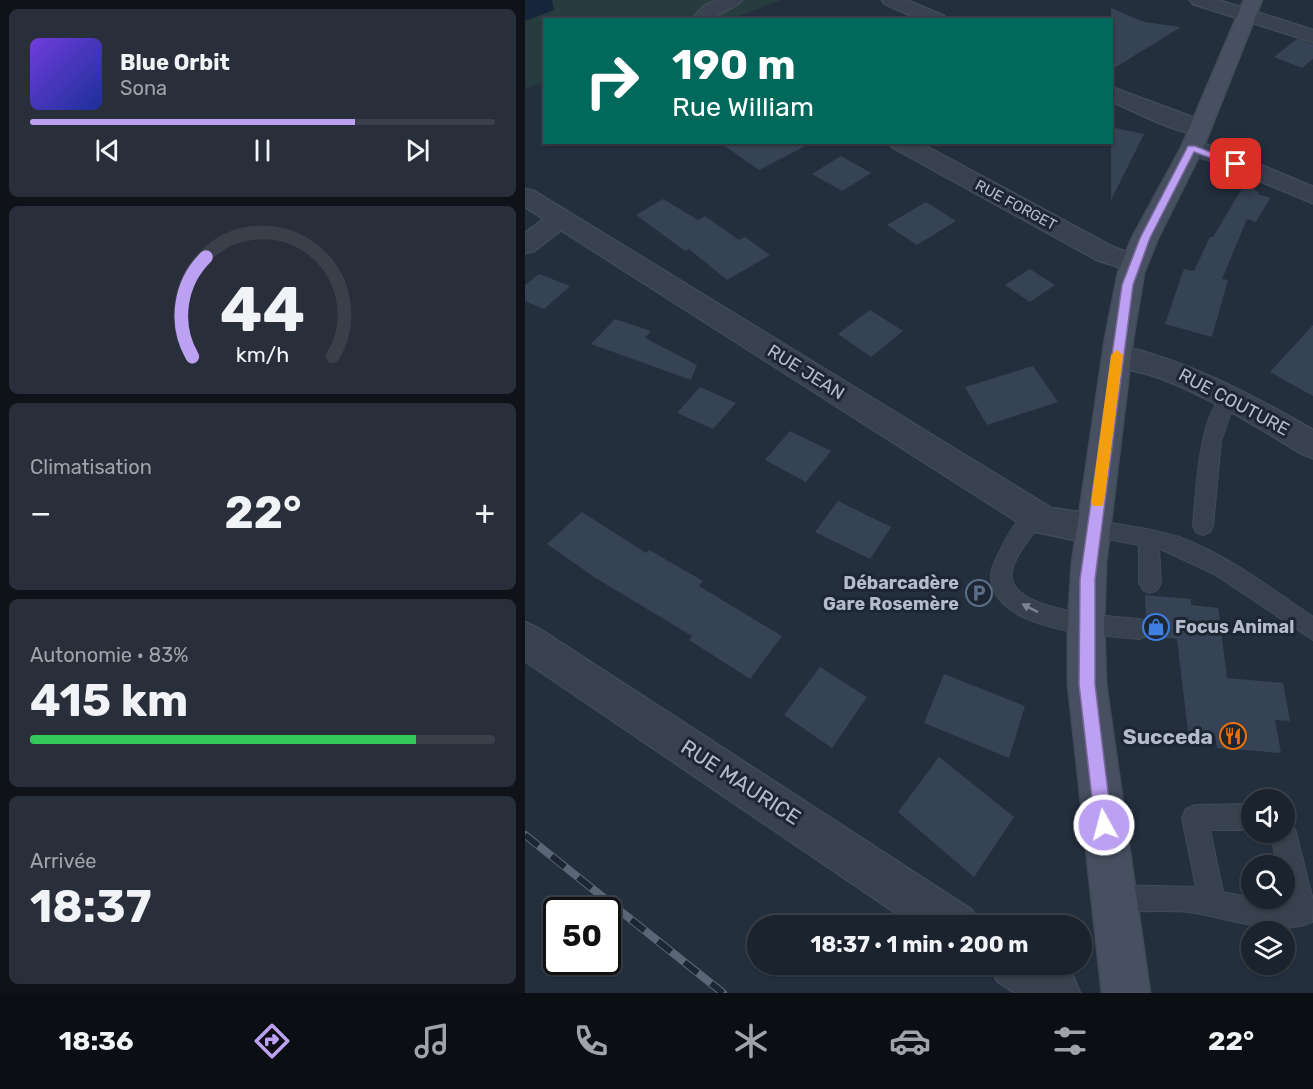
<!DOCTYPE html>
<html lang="fr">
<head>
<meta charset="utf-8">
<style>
  :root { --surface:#1b232e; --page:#282f3a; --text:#f1f3f6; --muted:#a0a4aa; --line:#39404a; --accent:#bca0f2 }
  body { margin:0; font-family:Rubik,sans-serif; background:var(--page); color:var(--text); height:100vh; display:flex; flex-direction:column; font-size:22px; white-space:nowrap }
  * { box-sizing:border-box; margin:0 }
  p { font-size:20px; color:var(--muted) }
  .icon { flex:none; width:33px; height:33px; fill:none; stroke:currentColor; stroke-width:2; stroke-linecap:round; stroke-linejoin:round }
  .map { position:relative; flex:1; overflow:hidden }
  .panel { display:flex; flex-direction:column; gap:9px; padding:9px; background:#0f1319; width:525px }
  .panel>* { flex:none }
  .banner { position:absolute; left:18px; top:18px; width:570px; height:126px; border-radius:0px; box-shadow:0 2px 4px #0004,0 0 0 2px var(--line); background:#00695c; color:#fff; overflow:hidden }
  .controls { position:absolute; left:716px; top:789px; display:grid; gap:12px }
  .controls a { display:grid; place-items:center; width:54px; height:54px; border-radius:50%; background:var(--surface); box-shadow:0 2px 4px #0004,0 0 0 2px var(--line); font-size:30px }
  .speed { position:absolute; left:18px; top:897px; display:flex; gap:12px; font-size:30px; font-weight:700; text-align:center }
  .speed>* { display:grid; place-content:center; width:78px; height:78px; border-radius:50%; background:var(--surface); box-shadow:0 2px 4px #0004,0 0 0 2px var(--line); line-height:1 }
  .speed .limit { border:3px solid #111; border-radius:9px; background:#fff; color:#111 }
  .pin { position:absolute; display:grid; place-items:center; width:51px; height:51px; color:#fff; margin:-26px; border-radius:12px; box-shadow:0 3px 9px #0006 }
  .me { position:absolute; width:66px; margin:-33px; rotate:353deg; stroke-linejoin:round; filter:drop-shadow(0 0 4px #0008) }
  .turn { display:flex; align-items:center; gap:21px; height:126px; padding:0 30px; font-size:27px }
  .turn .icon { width:78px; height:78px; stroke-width:2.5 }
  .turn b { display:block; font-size:42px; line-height:51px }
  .big { font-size:45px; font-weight:700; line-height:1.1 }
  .panel .tile { flex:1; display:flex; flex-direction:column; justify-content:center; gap:9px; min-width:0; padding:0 21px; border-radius:9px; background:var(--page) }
  .panel .dial { align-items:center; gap:0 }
  .dial svg { height:156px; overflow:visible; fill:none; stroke:var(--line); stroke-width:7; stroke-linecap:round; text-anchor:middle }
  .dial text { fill:var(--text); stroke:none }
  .song { display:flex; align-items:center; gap:18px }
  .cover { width:72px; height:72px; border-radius:9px; background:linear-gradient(135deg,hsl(260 70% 55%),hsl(230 70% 35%)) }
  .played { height:6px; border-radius:3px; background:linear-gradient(90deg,var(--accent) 70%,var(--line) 70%) }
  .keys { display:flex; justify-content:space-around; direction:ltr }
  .heat { display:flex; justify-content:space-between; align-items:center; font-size:33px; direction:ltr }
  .charge { height:9px; border-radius:4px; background:linear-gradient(90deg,#34c759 83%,var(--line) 0) }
  .trip { position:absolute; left:222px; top:915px; width:345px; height:60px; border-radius:30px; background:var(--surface); box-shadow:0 2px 4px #0004,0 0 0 2px var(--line); font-weight:700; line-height:60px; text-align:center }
  .tabs { display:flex; height:96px; justify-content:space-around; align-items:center; background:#0b0e12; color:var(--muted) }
  .tabs .icon { width:42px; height:42px }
  .tabs .active { color:var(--accent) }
  .tabs b { font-size:27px; color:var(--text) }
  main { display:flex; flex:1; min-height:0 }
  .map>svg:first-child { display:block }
  .green { fill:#263c3f }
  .water { fill:#17263c }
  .building { fill:#364354 }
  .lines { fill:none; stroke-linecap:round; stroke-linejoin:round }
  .lane-casing { stroke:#414a57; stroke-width:2 }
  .street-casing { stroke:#414a57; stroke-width:3 }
  .secondary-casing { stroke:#414a57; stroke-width:3 }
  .lane { fill:#38414e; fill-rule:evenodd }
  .street { fill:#38414e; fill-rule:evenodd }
  .secondary { fill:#465061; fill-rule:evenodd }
  .rail-casing { stroke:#5a6575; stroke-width:8 }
  .rail { stroke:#1d2633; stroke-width:6; stroke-dasharray:17; stroke-linecap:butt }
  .oneway { fill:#7c8592 }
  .route { fill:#bca0f2; stroke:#7a689d; stroke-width:1.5 }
  .slow { fill:#f59e0b }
  .labels { text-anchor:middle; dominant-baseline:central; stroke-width:6; stroke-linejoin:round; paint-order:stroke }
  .far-street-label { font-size:15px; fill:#b4bcc9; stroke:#1d2633 }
  .street-label { font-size:18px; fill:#b4bcc9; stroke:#1d2633 }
  .poi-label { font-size:18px; font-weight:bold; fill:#b4bcc9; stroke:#1d2633; text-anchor:end }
  .near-poi-label { font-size:21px; font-weight:bold; fill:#b4bcc9; stroke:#1d2633; text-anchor:end }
  .near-street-label { font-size:21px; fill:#b4bcc9; stroke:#1d2633 }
</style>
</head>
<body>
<main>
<section class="panel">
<div class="tile">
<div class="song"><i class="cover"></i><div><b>Blue Orbit</b><p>Sona</p></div></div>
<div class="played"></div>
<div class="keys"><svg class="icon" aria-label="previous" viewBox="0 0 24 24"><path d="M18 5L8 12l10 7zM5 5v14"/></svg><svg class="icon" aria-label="pause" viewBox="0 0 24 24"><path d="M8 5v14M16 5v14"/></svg><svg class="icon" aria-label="next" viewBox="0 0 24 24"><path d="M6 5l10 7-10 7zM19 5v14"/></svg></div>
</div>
<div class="tile dial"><svg viewBox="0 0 100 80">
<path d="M14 69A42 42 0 1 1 86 69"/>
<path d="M14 69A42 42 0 0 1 21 18" stroke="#bca0f2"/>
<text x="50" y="56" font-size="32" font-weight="700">44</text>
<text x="50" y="72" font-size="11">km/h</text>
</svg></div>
<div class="tile"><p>Climatisation</p>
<div class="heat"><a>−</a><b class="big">22°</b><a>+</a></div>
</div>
<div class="tile"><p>Autonomie · 83%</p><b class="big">415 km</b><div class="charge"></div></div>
<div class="tile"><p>Arrivée</p><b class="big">18:37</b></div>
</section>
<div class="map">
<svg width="788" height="993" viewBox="0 0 788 993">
  <rect width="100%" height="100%" fill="#242f3e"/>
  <path class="green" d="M0,0H256L206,19L20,20L19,82L0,88Z"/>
  <path class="water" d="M0,0H27L29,10L0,21Z"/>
  <g class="building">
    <path d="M586,8L619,22L656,27L586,70Z"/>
    <path d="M772,39L788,44V59L777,68L749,57Z"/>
    <path d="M586,127L619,134L586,200Z"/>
    <path d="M194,142H288L234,170Z"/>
    <path d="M316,156L346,173L317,191L287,174Z"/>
    <path d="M719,185L734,192L733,194L745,198L731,222L722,219L697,279L703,280L687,337L640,324L659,269L669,271L685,237H688Z"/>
    <path d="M138,199L173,220L180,216L214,240L220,237L245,255L202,280L164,249L160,251L111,215Z"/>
    <path d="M401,202L431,221L392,245L362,225Z"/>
    <path d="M505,269L530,285L505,302L480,285Z"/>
    <path d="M14,274L45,286L19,309L0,301V285Z"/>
    <path d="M345,310L378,331L346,357L313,334Z"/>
    <path d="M90,319L126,331L120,338L172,365L166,380L66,344Z"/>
    <path d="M788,325V396L745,372Z"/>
    <path d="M508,366L533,402L462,425L440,387Z"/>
    <path d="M175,387L211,403L188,429L152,413Z"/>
    <path d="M265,431L306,451L281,482L240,460Z"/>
    <path d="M313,501L366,527L345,559L290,532Z"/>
    <path d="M57,512L121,553L124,550L178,581L174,586L257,636L225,679L164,640L167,636L69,577L22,544Z"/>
    <path d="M620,595L666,599V605L693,608L702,678L758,683L765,721L750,720L756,753L692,748L690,734L663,732L652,639L624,636L627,628L621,619Z"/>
    <path d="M295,667L342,697L307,748L259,715Z"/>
    <path d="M419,674L500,706L484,758L399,723Z"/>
    <path d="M414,757L489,817L449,877L373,812Z"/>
  </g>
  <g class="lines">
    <defs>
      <g id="lane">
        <path d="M706,391L712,393L715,398L706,412L696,441L688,526L685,532L678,535L671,532L668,526C671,497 673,402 706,391Z"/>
        <path d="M510,507L517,509L520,515C511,534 492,549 487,571C479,612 587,616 614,619L622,622L625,629L622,636L614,639C575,636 471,631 466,579C465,570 470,560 474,553C481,538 494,512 510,507Z"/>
        <path d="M568,520C597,525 626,528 654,537C703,555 745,588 788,617V640L689,574L640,551L634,549L636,583L632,590L625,593L618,590L614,583V545L561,535L558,529L561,523Z"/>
        <path d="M726,804V830H685L698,892L726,898L761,900L759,866H753L745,832H759V820L767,823L771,832L788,900L787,922C751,938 701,917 664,912C639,910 613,912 589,911L580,907L576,898L580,889L589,885L671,887L657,818L661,809L670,805Z"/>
      </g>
      <g id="street">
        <path d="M193,0H217C210,9 195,11 187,20H166L179,6Z"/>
        <path d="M357,0H381L419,16L421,20H395L360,4Z"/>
        <path d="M665,0H693L788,30V42L668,4Z"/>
        <path d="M586,87L683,123L686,128L683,133C659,139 610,111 586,101Z"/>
        <path d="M667,141L700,150L788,187V203L684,160L659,153L656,148L659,143Z"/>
        <path d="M364,142H393L590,248L618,257L622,263L618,269L609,272L572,260L367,147Z"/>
        <path d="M0,189L9,191L45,213L526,508L568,514L580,519L585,529L580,539L568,544L507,531L36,230L9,251L0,253V233L19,219L0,207Z"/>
        <path d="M592,345C664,361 725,394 788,430V458L777,454C731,426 685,397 635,378C618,372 599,369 582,363L578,356L582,349Z"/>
        <path d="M0,622L13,628L447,910L454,926H390L0,661Z"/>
        <path d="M466,964H531L548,976L555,993H490L472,981Z"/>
      </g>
      <path id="secondary" d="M719,0H737L678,148L633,238L619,273L608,339L581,563L579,624L581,684L625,993H577L543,684V624L547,563L580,339L593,273L607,238L656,148Z"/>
    </defs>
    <use href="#lane" class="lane-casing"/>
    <use href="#street" class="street-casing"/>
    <use href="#secondary" class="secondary-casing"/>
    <use href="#lane" class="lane"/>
    <use href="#street" class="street"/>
    <use href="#secondary" class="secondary"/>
    <defs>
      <path id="rail" d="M0,835L198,993"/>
    </defs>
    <use href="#rail" class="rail-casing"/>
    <use href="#rail" class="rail"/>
  </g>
  <defs><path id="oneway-solid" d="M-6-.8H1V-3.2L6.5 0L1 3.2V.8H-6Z" transform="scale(1.5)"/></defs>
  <use class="oneway" href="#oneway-solid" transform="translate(505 608) rotate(-153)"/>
  <path class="route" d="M663,146H670L716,164L708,166L669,152L625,238L608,285L570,579V684L587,825L585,831L579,834L572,831L570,825L554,684L555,579L597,285L615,238Z"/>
  <path class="slow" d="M592,350L598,355L579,502L577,506H568L566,502L586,355Z"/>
  <defs>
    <symbol id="parking-ring" viewBox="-11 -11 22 22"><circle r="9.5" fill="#1d2633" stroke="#5c6f8a" stroke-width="1.5"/><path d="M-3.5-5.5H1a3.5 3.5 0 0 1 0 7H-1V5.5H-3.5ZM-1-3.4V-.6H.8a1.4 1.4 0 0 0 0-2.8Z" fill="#5c6f8a"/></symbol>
    <symbol id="shop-ring" viewBox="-11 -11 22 22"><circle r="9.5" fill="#1d2633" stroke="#3f7fe0" stroke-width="1.5"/><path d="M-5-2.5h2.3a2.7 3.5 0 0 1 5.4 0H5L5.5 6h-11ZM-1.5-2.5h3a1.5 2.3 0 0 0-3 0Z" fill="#3f7fe0"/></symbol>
    <symbol id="restaurant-ring" viewBox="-11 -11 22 22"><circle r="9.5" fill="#1d2633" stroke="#e8710a" stroke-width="1.5"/><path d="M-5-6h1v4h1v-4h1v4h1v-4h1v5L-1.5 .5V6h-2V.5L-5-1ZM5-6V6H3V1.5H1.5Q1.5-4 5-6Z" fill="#e8710a"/></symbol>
  </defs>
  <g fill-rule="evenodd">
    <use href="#parking-ring" x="439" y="578" width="30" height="30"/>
    <use href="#shop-ring" x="616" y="612" width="30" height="30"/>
    <use href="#restaurant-ring" x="693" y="721" width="30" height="30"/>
  </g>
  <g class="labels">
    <g class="far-street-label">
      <text transform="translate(491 205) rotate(28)">RUE FORGET</text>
    </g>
    <g class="street-label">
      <text transform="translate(281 372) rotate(32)">RUE JEAN</text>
      <text transform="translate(709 402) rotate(28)">RUE COUTURE</text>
    </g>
    <g class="poi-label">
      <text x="434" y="583">Débarcadère<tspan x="434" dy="21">Gare Rosemère</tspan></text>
      <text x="650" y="627" text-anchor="start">Focus Animal</text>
    </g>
    <g class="near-poi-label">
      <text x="688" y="736">Succeda</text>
    </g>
    <g class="near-street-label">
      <text transform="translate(216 782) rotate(33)">RUE MAURICE</text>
    </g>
  </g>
</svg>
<div class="controls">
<a><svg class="icon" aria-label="sound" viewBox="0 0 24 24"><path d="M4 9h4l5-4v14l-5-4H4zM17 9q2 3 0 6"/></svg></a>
<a><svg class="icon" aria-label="search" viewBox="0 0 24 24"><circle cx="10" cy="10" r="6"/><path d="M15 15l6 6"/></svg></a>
<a><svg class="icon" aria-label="layers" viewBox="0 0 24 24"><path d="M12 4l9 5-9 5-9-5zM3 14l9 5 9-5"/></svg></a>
</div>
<div class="speed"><div class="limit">50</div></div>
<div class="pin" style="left:711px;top:164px;background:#d93025"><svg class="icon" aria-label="arrive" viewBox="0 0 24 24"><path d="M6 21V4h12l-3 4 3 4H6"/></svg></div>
<svg class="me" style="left:579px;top:825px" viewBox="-20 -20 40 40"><circle r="17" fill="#bca0f2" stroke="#fff" stroke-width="3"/><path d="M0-11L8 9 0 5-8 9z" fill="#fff"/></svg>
<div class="trip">18:37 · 1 min · 200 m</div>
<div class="banner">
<div class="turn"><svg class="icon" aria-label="right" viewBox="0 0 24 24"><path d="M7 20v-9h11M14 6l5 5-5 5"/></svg><div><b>190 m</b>Rue William</div></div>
</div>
</div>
</main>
<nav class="tabs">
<b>18:36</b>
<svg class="icon active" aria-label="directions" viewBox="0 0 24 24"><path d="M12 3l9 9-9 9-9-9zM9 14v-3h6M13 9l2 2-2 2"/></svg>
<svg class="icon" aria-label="music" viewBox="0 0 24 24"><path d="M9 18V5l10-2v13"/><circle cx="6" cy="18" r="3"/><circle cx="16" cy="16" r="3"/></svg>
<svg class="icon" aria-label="phone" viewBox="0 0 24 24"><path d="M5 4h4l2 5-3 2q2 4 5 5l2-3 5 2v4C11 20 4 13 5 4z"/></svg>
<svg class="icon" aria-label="climate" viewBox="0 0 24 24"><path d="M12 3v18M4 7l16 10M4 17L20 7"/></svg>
<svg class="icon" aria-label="car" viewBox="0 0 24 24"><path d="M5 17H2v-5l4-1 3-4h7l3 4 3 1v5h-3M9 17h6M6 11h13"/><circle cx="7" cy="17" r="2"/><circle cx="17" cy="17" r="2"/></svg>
<svg class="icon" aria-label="filters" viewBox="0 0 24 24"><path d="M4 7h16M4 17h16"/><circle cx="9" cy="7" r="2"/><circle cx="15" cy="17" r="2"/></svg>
<b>22°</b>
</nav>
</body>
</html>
